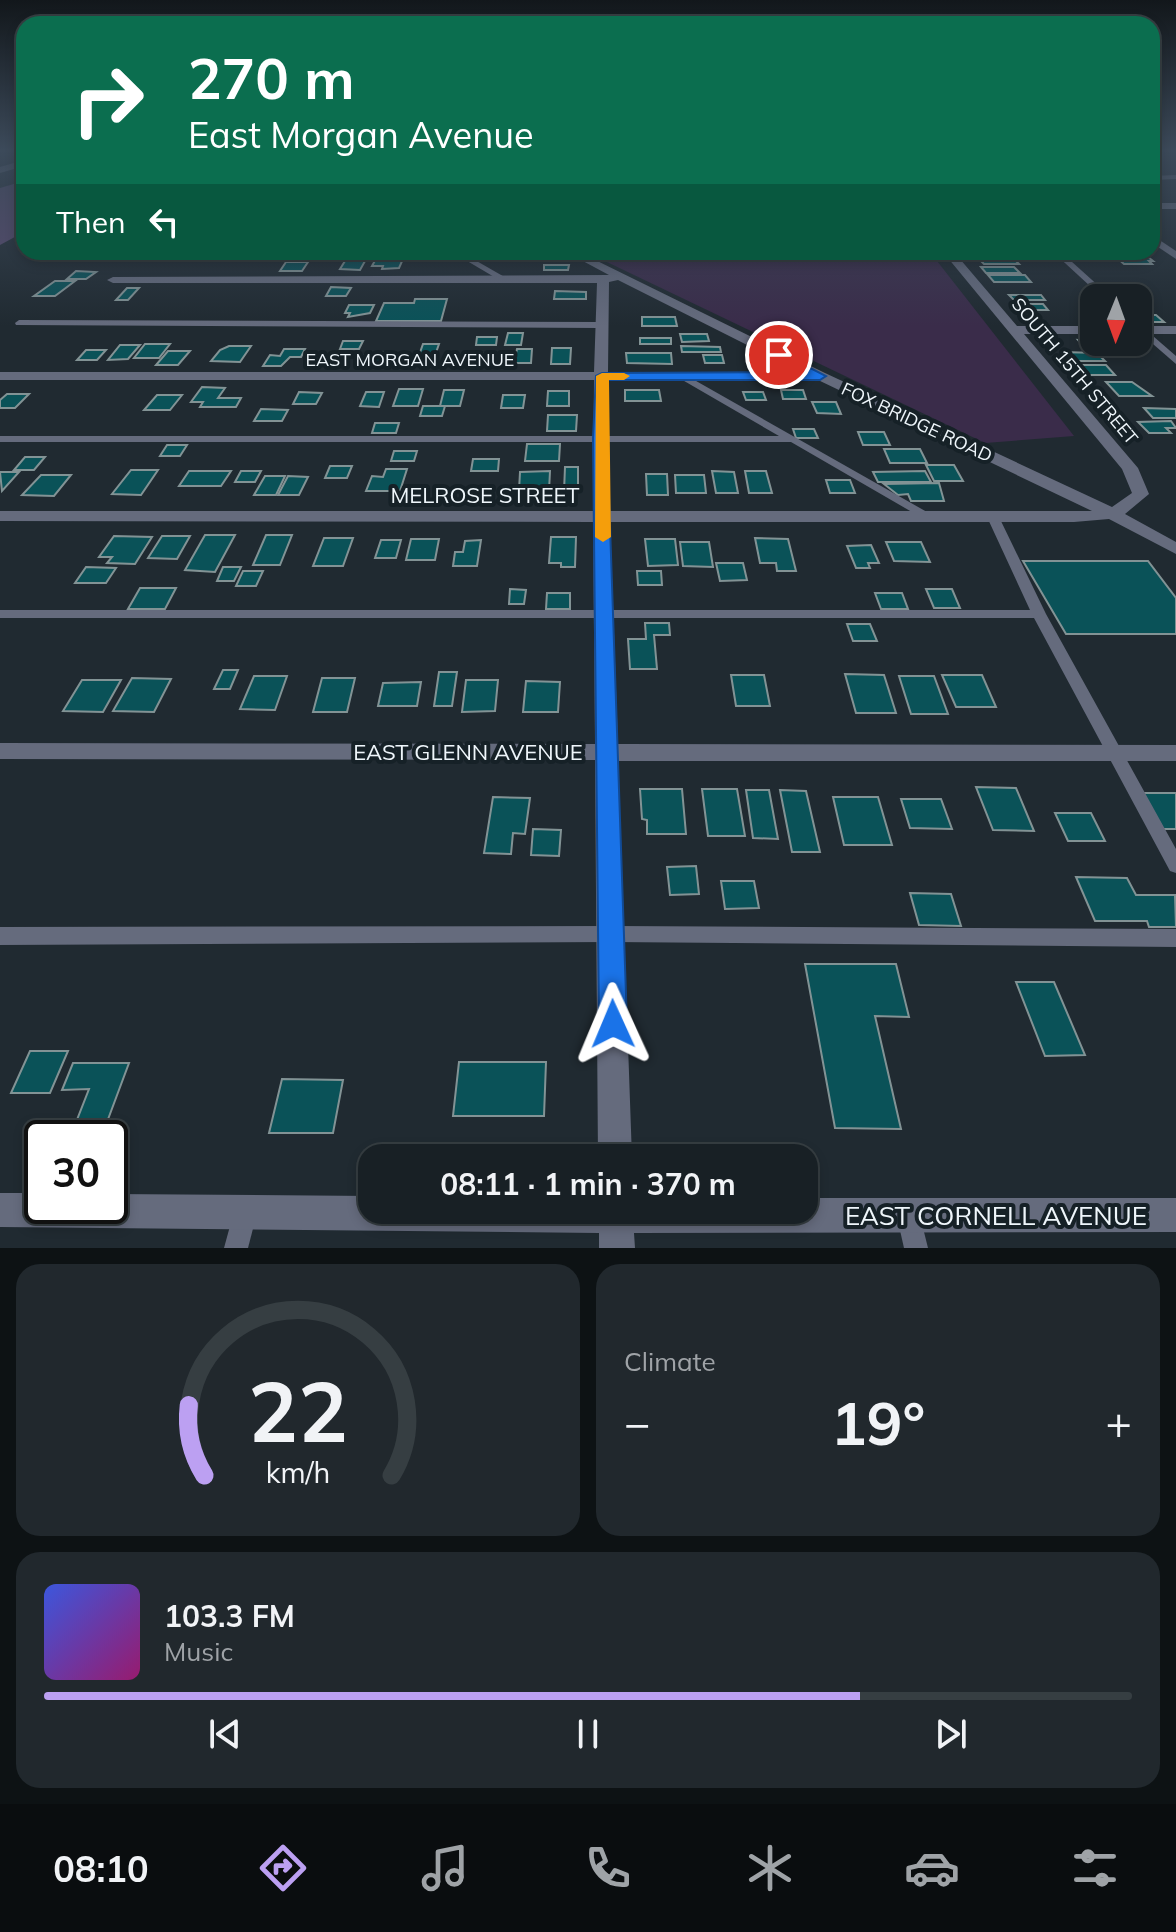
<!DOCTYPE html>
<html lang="en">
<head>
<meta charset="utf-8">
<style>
  :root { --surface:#182025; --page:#21282d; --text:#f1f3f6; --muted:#9fa3a7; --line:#363e42; --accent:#bca0f2 }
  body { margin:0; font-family:Mulish,sans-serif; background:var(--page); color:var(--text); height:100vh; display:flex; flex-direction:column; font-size:30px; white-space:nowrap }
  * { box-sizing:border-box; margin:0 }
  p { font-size:26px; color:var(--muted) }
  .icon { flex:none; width:44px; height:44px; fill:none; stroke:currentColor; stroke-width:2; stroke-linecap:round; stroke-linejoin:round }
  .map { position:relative; height:1248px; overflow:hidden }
  .drawer { display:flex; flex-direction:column; gap:16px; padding:16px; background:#0d1214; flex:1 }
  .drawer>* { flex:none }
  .top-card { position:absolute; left:16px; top:16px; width:1144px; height:244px; border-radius:24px; box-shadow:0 4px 12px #0003,0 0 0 2px var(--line); background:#0b6e4f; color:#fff; overflow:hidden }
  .needle { width:52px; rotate:181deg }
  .buttons { position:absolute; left:1080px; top:284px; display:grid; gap:16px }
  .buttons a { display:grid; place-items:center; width:72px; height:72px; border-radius:16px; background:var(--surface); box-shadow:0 4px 12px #0003,0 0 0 2px var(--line); font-size:40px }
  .speed { position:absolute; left:24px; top:1120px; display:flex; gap:16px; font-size:40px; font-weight:700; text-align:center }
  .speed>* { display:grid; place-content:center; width:104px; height:104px; border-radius:50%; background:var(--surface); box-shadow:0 4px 12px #0003,0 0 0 2px var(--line); line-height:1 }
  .speed .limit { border:4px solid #111; border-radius:12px; background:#fff; color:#111 }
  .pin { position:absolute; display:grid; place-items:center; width:68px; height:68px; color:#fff; margin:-34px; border:4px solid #fff; border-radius:50%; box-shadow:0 2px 8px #0007 }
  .me { position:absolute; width:88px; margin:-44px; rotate:359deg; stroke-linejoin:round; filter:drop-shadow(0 0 6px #0008) }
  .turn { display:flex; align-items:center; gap:28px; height:168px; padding:0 40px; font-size:36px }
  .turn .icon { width:104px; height:104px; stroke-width:2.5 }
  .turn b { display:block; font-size:56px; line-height:68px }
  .then { display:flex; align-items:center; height:76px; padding:0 40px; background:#0003; gap:16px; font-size:30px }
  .big { font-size:60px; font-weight:700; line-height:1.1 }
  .drawer .card { flex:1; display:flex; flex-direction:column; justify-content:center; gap:12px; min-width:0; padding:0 28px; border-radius:24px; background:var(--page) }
  .drawer .dial { align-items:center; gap:0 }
  .dial svg { height:208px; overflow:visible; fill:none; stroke:var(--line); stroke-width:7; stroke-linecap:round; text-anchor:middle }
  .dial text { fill:var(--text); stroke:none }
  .song { display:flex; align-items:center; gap:24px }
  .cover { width:96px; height:96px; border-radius:12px; background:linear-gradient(135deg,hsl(230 70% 55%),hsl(320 70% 35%)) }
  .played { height:8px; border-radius:4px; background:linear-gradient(90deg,var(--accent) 75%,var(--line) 75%) }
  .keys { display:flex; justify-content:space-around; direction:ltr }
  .heat { display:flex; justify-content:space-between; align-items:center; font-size:44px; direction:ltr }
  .drawer .tiles { flex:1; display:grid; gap:16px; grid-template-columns:1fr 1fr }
  .card:last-child { grid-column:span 2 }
  .trip { position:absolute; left:358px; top:1144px; width:460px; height:80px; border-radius:24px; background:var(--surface); box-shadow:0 4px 12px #0003,0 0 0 2px var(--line); font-weight:700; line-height:80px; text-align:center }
  .dock { display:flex; height:128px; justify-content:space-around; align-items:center; background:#0a0d0f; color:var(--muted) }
  .dock .icon { width:56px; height:56px }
  .dock .current { color:var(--accent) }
  .dock b { font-size:36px; color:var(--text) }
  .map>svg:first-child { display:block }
  .green { fill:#3a2c4a }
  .forest { fill:#5b4a71 }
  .building { fill:#0a5258; stroke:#829395; stroke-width:2 }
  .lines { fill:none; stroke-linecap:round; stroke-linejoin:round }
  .service { fill:#656b7d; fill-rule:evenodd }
  .minor { fill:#656b7d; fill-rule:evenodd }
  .route { fill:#1a73e8; stroke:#114b97; stroke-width:2 }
  .slow { fill:#f59e0b }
  .labels { text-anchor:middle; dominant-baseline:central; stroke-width:8; stroke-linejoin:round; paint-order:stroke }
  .far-street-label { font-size:18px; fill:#eff6fb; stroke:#162127 }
  .street-label { font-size:22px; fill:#eff6fb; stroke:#162127 }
  .near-street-label { font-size:26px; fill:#eff6fb; stroke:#162127 }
</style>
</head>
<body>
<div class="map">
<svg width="1176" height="1248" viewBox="0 0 1176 1248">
  <rect width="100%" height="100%" fill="#202a31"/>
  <path class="green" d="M586,252H930L1074,436L985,443Z"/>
  <path class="forest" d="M24,181V232L0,245V188Z"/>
  <g class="building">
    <path d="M377,257H389L388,259H403L399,268L382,269L383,266H372Z"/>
    <path d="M1001,257H1012L1019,264H984L978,258Z"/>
    <path d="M1116,257H1148L1153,261H1149L1152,264H1124Z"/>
    <path d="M345,261H365L360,270L340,269Z"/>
    <path d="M286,262H308L302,271H280Z"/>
    <path d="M544,265H569L568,270H544Z"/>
    <path d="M981,267H1014L1020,273H986Z"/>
    <path d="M76,271L96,272L86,279H67Z"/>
    <path d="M988,275H1025L1031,282H994Z"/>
    <path d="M55,281H75L55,296H34Z"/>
    <path d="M331,287L351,288L346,296H326Z"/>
    <path d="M127,288H139L128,300H116Z"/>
    <path d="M555,291L586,292V299H554Z"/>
    <path d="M1009,295H1041L1045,300H1014Z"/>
    <path d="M415,299H447L441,321H376L384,303H414Z"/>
    <path d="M1016,304H1043L1048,310H1021Z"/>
    <path d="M349,305H374L370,313L348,317L350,313H345Z"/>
    <path d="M1138,315H1156L1164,322H1142Z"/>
    <path d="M642,317H675L677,326H642Z"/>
    <path d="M508,333H523L521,345H505Z"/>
    <path d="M680,334H707L709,341L682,342Z"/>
    <path d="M477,337H497L496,345H476Z"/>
    <rect x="640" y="338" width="31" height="6"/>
    <path d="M1078,340L1112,342L1118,347L1085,348Z"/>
    <path d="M343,341H363L359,349H340Z"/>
    <path d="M145,344H170L159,358H134Z"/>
    <path d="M423,344H439L433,361H417Z"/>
    <path d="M120,345H140L128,359L108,360Z"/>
    <path d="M229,346H251L240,362L211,361L220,350Z"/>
    <path d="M681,346L720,347L721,352H682Z"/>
    <path d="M552,348H571L570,364H551Z"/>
    <path d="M284,349H305L301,357H290L281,366H263L270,355L280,356Z"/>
    <path d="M517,349H532L531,363H509L511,353H516Z"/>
    <path d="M86,350H106L97,360H77Z"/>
    <path d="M168,351H190L178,365H156Z"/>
    <path d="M378,352H386L382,364H361L365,354Z"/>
    <path d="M1062,352L1097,353L1105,361H1069Z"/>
    <path d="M481,353H502L500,360H479Z"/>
    <path d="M626,353H671L672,364L627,363Z"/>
    <path d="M325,355H345L341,364H320Z"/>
    <path d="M703,355H722L724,363H705Z"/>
    <path d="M1072,365H1106L1115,375H1080Z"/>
    <path d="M1106,382H1132L1152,396H1119Z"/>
    <path d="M202,387L225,388L218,398H241L236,407H200L203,402H191Z"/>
    <path d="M399,389H423L418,406H393Z"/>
    <path d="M444,390H464L460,406H440Z"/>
    <path d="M625,390H659L661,401H625Z"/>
    <path d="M781,390H803L806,399H783Z"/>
    <path d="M548,391H569V406H547Z"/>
    <path d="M299,392L322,393L316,404H293Z"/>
    <path d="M366,392H384L379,407L360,406Z"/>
    <path d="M743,392H763L766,400H746Z"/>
    <path d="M7,394H29L15,408H0V400Z"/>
    <path d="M157,395H182L170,410H144Z"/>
    <path d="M503,395H525L523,408H501Z"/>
    <path d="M812,402H836L841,414L817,413Z"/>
    <path d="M423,406H445L442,416H420Z"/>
    <path d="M1144,408L1176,409V418H1153Z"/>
    <path d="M261,409L288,410L282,421H254Z"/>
    <path d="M548,415H577L576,431H547Z"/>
    <path d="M1171,421L1176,428H1166L1171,433H1149L1138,422Z"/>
    <path d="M375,423H399L396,433H372Z"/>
    <path d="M793,429H814L818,438H796Z"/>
    <path d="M858,432H884L890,445H863Z"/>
    <path d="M527,444H560L559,461H525Z"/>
    <path d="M167,445H187L180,456H160Z"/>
    <path d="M884,449H920L927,463H890Z"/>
    <path d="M394,451H417L414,461H391Z"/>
    <path d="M25,457H45L34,470H14Z"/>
    <path d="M473,459H499L498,471H471Z"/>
    <path d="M926,465H954L963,481H934Z"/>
    <path d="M330,466H352L347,478H325Z"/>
    <path d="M565,467H578V492H564Z"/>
    <path d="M386,469H407L400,491H366L372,476L383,477Z"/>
    <path d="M131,470H158L141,495L112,494Z"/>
    <path d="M189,471H231L221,486H179Z"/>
    <path d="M241,471H261L255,482H235Z"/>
    <path d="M550,471L549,491H519L520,472Z"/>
    <path d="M712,471L734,472L738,493H716Z"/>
    <path d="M745,471H766L772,493H749Z"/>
    <path d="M925,471L931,482H878L873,472Z"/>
    <path d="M0,472H19L2,491Z"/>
    <path d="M646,474H667L668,495H647Z"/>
    <path d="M41,475H71L54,496L22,495Z"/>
    <path d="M675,475H704L706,493H676Z"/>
    <path d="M265,476H285L276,495H254Z"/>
    <path d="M288,476L308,477L299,495H278Z"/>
    <path d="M826,480H850L855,493H830Z"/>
    <path d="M939,483L944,501H911L908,494L898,495L884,484Z"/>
    <path d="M205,535H235L215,572L185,570Z"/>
    <path d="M266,535H292L280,565H253Z"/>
    <path d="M114,536L152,537L135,564L107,563L112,557H99Z"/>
    <path d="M162,536H190L177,559L148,558Z"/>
    <path d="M551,537H576L575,567H561V563H549Z"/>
    <path d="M324,538H353L343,566H313Z"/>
    <path d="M755,538L788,539L796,571H777L776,563H760Z"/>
    <path d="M411,539H439L435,560H406Z"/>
    <path d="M645,539H675L678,565L648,566Z"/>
    <path d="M381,540H401L396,558H375Z"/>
    <path d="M481,540L477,566H453L455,552H463L465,541Z"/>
    <path d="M680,542H709L713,567L683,566Z"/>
    <path d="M886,542H921L930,562L894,561Z"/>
    <path d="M871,545L879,563H868L870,568H856L847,546Z"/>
    <path d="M1023,561H1148L1176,598V634H1066Z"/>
    <path d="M716,563H743L747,580L720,581Z"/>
    <path d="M86,567L116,568L106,583H75Z"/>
    <path d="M223,567H241L234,581H217Z"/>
    <path d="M243,571H263L256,586H236Z"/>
    <path d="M637,571H661L662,585H638Z"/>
    <path d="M140,588H176L165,609H128Z"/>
    <path d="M510,589L526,590L524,604H509Z"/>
    <path d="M926,589H952L960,608H934Z"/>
    <path d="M547,593H570V609H546Z"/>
    <path d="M875,593H902L908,609H881Z"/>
    <path d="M645,623H669L670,635H654L657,669H630L628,639H646Z"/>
    <path d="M847,624H870L877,641H853Z"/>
    <path d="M223,670H238L230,689H214Z"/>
    <path d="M439,672H457L452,706H434Z"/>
    <path d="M845,674L884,675L896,713H856Z"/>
    <path d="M731,675H764L770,706H736Z"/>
    <path d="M942,675H982L996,707H956Z"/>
    <path d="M254,676H287L275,710L240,709Z"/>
    <path d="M899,676H934L948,714H911Z"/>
    <path d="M132,678L171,679L154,712L113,711Z"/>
    <path d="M322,678H355L347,712H313Z"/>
    <path d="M82,680H121L103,712L63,711Z"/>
    <path d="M466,680H498L495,711L462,712Z"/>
    <path d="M526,681L560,682L558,712H523Z"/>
    <path d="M421,682L417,706H378L383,683Z"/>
    <path d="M976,787L1016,788L1034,831L993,830Z"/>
    <path d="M640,789H682L686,834H647V820L642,819Z"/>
    <path d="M702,789H737L745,836H708Z"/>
    <path d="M746,790H769L778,839L753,838Z"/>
    <path d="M780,790L806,791L820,852H792Z"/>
    <path d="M1143,793H1176V829H1163Z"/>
    <path d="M493,797L530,798L525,834L513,833L511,854L484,853Z"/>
    <path d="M833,797H878L892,845H844Z"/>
    <path d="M901,799H941L952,829L910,828Z"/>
    <path d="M1055,813H1091L1105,841H1068Z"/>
    <path d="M533,829L561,830L559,856L531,855Z"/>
    <path d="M696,866L699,894L670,895L667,867Z"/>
    <path d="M1076,877L1127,878L1136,895H1175L1176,927H1149L1147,921H1095Z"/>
    <path d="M721,881H754L759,908L725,909Z"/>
    <path d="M910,893L951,894L961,926L919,925Z"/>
    <path d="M805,964H896L909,1017L875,1016L901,1129L835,1128Z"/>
    <path d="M1016,982H1054L1085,1055L1045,1056Z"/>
    <path d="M30,1051H68L50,1093H11Z"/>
    <path d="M459,1062H546L544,1116H453Z"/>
    <path d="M73,1063H129L104,1130H73L89,1089L62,1090Z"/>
    <path d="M282,1079L343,1080L333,1133H269Z"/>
  </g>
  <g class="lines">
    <g class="service">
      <path d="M1176,175V179L1152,180V176Z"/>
      <path d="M452,252H461L508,279L501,281Z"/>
      <path d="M1053,252H1061L1112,298H1103Z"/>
      <path d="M19,320L601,322L605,325L601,328L16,325L15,323Z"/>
      <path d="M1138,323L1176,356V364L1138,331Z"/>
      <path d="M682,373L934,516L928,520L924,519L791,442H0V436H779L679,378L677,376Z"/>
      <path d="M993,513L999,517L1046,614L1176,849V873L1170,871L1034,618H0V610H1030L987,517Z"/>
      <path d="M612,926L1176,929V947L612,942L0,945V927Z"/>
      <path d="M245,1201L254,1204L257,1213L248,1248H224L236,1204Z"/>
      <path d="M909,1205L918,1208L928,1248H904L897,1217L900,1208Z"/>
    </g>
    <g class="minor">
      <path d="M24,160V166L0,173V167Z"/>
      <rect x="1152" y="203" width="24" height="6"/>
      <path d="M1152,235L1176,251V259L1152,243Z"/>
      <path d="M566,252H579L825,373L1112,507L1132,493L1122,469L943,252H954L1017,326H1094V334H1024L1138,468L1149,494L1125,514L1176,542V554L1109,519L1074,522H610L618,744L1176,745V761H618L632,1158H598L595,760L0,759V743L595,744L593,522L0,521V511H593L594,380H0V372H594L597,283H113L107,280L113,277L609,275ZM618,280L801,372H608L609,282ZM608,380H818L1092,511H610Z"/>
      <rect x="1138" y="326" width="38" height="8"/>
      <path d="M0,1193H42V1206H110V1194L372,1196V1210H804V1198H1176V1232L634,1233L635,1248H599V1233L0,1227Z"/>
    </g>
  </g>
  <linearGradient id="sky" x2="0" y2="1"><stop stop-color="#12171b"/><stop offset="0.46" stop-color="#3c4a5a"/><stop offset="1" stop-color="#3c4a5a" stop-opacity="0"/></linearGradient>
  <rect width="1176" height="326" fill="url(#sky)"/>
  <path class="route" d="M779,352L826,376L820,380H608L607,438L627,1024L623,1033L613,1037L603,1033L599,1024L593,438L596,376L602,373L803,372L775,358V353Z"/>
  <path class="slow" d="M602,373H624L630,376L624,380H609L611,537L603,542L595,537L596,376Z"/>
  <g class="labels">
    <g class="far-street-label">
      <text x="410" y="359">EAST MORGAN AVENUE</text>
      <text transform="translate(1075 371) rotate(50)">SOUTH 15TH STREET</text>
      <text transform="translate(917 422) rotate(25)">FOX BRIDGE ROAD</text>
    </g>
    <g class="street-label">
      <text x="485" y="495">MELROSE STREET</text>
      <text x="468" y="752">EAST GLENN AVENUE</text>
    </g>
    <g class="near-street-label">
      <text x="996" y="1215">EAST CORNELL AVENUE</text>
    </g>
  </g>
</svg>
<div class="buttons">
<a><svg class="needle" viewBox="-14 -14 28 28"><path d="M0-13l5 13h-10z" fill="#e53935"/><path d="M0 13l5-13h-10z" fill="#9fa3a7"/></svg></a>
</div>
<div class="speed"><div class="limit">30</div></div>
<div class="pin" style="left:779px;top:355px;background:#d93025"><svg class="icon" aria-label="arrive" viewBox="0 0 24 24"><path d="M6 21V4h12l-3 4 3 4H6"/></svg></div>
<svg class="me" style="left:613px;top:1024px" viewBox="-20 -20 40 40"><path d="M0-17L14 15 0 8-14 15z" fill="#1a73e8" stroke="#fff" stroke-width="4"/></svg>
<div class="trip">08:11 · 1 min · 370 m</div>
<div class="top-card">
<div class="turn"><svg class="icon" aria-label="right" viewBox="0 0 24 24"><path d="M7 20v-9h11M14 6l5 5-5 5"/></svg><div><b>270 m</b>East Morgan Avenue</div></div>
<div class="then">Then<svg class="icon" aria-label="left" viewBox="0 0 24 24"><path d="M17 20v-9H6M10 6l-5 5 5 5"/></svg></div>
</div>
</div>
<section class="drawer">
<div class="tiles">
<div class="card dial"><svg viewBox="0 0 100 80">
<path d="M14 69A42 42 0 1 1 86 69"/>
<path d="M14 69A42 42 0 0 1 8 42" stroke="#bca0f2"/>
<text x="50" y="56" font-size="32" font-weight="700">22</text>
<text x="50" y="72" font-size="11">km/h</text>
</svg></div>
<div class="card"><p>Climate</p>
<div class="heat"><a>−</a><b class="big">19°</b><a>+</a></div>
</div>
<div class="card">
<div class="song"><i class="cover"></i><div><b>103.3 FM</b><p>Music</p></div></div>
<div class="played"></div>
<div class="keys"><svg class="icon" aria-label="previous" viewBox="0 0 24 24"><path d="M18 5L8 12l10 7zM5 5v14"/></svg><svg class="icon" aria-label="pause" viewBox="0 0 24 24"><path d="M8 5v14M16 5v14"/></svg><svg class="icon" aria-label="next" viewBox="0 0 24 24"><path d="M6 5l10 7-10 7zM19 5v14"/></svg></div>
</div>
</div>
</section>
<nav class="dock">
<b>08:10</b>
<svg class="icon current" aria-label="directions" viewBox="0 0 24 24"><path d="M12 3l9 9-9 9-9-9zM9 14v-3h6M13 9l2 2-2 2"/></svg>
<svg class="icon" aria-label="music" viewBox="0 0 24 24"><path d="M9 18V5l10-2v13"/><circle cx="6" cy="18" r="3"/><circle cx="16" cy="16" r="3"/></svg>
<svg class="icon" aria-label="phone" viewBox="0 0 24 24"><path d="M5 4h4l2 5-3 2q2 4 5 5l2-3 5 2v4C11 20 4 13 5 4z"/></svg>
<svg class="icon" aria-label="climate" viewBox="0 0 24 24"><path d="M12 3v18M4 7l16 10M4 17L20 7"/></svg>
<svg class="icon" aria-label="car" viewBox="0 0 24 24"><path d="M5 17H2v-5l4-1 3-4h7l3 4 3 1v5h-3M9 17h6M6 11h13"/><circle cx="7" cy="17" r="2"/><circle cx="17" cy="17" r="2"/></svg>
<svg class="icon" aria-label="filters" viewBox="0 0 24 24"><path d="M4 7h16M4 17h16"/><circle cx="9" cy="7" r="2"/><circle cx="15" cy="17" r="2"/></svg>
</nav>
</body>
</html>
